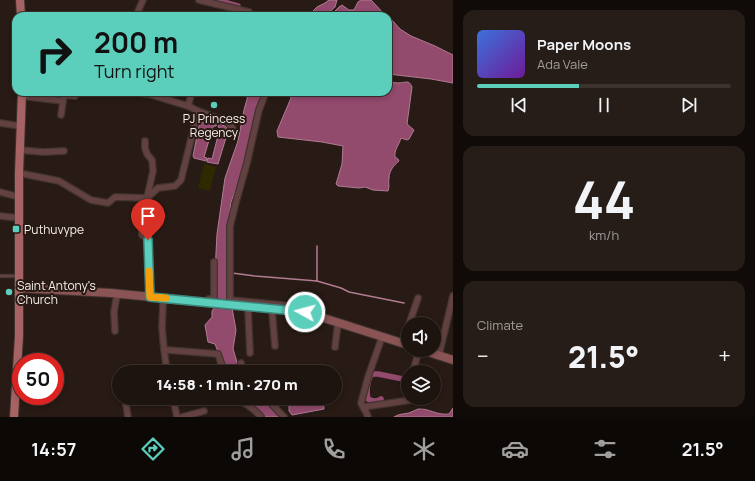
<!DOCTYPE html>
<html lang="en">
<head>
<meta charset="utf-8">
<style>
  :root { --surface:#1e140f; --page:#261d18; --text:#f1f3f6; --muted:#a19e9e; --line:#3c332f; --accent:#5bcebc }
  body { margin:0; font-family:Manrope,sans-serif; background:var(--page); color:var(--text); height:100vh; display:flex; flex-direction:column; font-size:15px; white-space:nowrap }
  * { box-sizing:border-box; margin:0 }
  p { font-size:13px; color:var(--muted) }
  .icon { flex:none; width:22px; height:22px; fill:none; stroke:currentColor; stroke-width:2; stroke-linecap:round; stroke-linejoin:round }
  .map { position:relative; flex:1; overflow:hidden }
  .details { display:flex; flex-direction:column; gap:10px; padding:10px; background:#100b08; width:302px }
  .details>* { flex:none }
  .guide { position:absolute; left:12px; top:12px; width:380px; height:84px; border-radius:12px; box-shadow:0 2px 6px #0003,0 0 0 1px var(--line); background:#5bcebc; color:#111; overflow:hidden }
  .tools { position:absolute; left:401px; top:317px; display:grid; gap:8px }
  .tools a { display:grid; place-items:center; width:40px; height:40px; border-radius:50%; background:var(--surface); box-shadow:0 2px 6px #0003,0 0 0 1px var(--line); font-size:20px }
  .speed { position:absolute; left:12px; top:353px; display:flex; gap:8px; font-size:20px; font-weight:700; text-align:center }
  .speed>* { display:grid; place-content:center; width:52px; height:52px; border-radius:50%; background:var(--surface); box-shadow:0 2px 6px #0003,0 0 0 1px var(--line); line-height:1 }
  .speed .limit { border:6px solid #d22; background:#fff; color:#111 }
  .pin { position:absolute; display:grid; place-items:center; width:34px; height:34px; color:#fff; margin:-41px -17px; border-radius:50% 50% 50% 0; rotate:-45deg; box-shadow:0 0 4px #0007 }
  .pin .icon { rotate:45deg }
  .me { position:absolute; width:44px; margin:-22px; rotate:277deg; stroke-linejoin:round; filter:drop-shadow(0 0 3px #0008) }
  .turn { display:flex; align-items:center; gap:14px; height:84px; padding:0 16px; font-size:18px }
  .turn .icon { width:52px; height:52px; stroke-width:2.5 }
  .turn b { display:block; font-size:28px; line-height:34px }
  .big { font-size:30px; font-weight:800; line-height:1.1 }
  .details .widget { flex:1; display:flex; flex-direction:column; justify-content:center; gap:6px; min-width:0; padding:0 14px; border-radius:12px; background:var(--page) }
  .details .dial { align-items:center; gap:0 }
  .dial b { font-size:52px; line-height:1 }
  .song { display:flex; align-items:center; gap:12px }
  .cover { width:48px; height:48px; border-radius:6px; background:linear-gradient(135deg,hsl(220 70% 55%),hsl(280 70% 35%)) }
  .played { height:4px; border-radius:2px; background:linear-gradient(90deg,var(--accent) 40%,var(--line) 40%) }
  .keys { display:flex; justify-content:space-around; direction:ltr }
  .heat { display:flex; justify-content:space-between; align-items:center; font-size:22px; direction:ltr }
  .trip { position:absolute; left:112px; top:365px; width:230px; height:40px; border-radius:20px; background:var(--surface); box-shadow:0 2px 6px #0003,0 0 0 1px var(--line); font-weight:800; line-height:40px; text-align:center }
  .tab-bar { display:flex; height:64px; justify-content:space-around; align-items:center; background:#0c0806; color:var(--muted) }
  .tab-bar .icon { width:28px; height:28px }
  .tab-bar .active { color:var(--accent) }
  .tab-bar b { font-size:18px; color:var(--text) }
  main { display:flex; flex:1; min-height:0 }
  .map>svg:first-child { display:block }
  .green { fill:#2f2900 }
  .water { fill:#924a6d; stroke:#b17c93 }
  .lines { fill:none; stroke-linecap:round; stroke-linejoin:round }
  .stream { stroke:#b17c93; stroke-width:1.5 }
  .canal { stroke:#924a6d; stroke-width:5.5 }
  .service-casing { stroke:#41342e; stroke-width:4.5 }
  .minor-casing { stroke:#41342e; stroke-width:8 }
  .secondary-casing { stroke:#41342e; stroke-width:10 }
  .primary-casing { stroke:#41342e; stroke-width:10 }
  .service { stroke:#634141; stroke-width:2.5 }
  .minor { stroke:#634141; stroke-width:5.5 }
  .secondary { stroke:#8a5455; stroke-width:8 }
  .primary { stroke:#a76364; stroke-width:8 }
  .route-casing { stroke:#3b867a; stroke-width:10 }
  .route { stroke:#5bcebc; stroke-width:7 }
  .slow { stroke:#f59e0b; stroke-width:7 }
  .poi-dot { fill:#5bcebc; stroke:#281a14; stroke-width:1.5 }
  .labels { text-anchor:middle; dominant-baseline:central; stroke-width:4; stroke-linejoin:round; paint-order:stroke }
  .poi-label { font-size:12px; fill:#f9efeb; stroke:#281a14; text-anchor:start }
</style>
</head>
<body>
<main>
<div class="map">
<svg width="453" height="417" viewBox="0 0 453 417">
  <rect width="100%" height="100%" fill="#281a14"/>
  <path class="green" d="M204,164L216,167L210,191L198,188Z"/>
  <g class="water">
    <path d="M329,0H337L335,7L325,16H308L317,7L325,3Z"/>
    <path d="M361,0H371L386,16H330L339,7L342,5L349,10H354L358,2Z"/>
    <path d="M388,17L392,20L400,29L411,36L435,46L453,55V83L431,79L388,74Z"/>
    <path d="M388,82C391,82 395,83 398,83C405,83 409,79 412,87L407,124L414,130L409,139L407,140L401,138C399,145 394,150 395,157L398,159L399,161C394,165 389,171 389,178C388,183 390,186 388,191L373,190L365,187L359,188L338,186L336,184L342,164L343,146L322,142L278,137L277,131L291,98L290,95L281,92H388Z"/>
    <path d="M249,92H261L255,126L239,182L231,202L228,227L232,308L236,330L233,349L237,362L243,372H226L215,344L208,342L205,325L212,317V311L215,307L216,279L215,272L217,234L225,178L238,141L244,110Z"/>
    <path d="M203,118L217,123L216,126H214L213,127L204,157L207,158L206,161L194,158L193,156L200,121Z"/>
    <path d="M219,123L228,128V131L218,164L207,162L208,158L212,159L220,128L218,127Z"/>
    <path d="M240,398H263L281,417H261Z"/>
    <path d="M289,398H323L324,409L292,415L289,411Z"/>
    <path d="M453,408V417H394C398,414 404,414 409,413C412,412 415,410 418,409C420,409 425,409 427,410C435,412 440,415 449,414Z"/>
  </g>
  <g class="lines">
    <g class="stream">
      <path d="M232,273L255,276L317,281V246"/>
      <path d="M317,281L341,288L349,292L404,303"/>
    </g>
    <g class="canal">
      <path d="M217,0L238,6"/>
      <path d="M381,399C377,402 372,401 368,399C366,391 368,381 371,374H378L408,380"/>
    </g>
    <defs>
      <path id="service" d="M0,276H18"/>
      <g id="minor">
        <path d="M199,0L249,12"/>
        <path d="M136,16L143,0"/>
        <path d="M129,92L149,94L188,106L192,92"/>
        <path d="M266,92L259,110L247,163L236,202L230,226V300L292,306L295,310L293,312"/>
        <path d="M21,96L63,101"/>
        <path d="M198,111L228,122L233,129"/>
        <path d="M61,115L64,95L75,96L76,92"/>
        <path d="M0,123L20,126"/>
        <path d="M145,141V148L147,154L152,160L153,171L147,198L158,188L175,186L181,180L198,111L188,106"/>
        <path d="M20,150L43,152L64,151"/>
        <path d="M19,173L59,181L91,200L108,203L115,197L147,198L142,218V235L148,239L150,297"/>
        <path d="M0,192L19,197"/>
        <path d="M0,216L19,218"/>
        <path d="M209,299L214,300V262"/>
        <path d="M163,301L162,328L164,349L167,350L218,354L224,372"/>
        <path d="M248,309L250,353"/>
        <path d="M272,311L275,346"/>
        <path d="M409,324L418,298"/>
        <path d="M115,331L114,312L116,300L119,293"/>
        <path d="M403,344L408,328"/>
        <path d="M335,347L338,323"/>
        <path d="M164,349L167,372"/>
        <path d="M439,355L453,296"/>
        <path d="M241,363L244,372"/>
        <path d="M413,372L419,350"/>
        <path d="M125,398L128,417"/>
        <path d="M173,398L177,417"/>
        <path d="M238,398C246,405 255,409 261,417"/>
        <path d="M266,398L284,417"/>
        <path d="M363,407L418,399"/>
        <path d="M182,417L204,411"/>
        <path d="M368,417L367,414L361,403L368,377L382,337"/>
      </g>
      <g id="secondary">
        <path d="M19,288L111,293L305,312L408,345"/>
        <path d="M422,350L453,360"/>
      </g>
      <g id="primary">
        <path d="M20,0L21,16"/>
        <path d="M14,417L19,336V173L22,92"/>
      </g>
    </defs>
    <use href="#service" class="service-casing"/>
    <use href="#minor" class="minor-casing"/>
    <use href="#secondary" class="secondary-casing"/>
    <use href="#primary" class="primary-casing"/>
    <use href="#service" class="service"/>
    <use href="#minor" class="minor"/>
    <use href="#secondary" class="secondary"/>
    <use href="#primary" class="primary"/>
  </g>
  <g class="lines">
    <defs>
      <path id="route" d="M148,240L150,297L305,312"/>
    </defs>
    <use href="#route" class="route-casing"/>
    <use href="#route" class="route"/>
    <path class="slow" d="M149,271L150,297L166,298"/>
  </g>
  <g class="poi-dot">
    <circle cx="214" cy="105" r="4"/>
    <rect x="12" y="225" width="8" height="8" rx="2"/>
    <circle cx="9" cy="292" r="4"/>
  </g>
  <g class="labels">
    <g class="poi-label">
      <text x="214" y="118" text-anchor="middle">PJ Princess<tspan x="214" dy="14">Regency</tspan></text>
      <text x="24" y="229">Puthuvype</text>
      <text x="17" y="285">Saint Antony's<tspan x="17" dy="14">Church</tspan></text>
    </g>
  </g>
</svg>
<div class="tools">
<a><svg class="icon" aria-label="sound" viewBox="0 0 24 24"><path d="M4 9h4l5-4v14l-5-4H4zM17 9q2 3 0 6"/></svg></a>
<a><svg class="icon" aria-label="layers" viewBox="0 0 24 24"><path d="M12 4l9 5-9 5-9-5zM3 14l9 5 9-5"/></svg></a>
</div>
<div class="speed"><div class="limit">50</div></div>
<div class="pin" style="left:148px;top:240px;background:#d93025"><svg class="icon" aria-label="arrive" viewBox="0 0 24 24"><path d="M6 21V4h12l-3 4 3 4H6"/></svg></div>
<svg class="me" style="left:305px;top:312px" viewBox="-20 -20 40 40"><circle r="17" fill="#5bcebc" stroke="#fff" stroke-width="3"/><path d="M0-11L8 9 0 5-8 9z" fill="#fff"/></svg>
<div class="trip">14:58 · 1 min · 270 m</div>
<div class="guide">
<div class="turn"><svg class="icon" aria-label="right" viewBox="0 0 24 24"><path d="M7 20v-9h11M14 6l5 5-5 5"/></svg><div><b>200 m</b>Turn right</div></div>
</div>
</div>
<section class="details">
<div class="widget">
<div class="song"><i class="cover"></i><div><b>Paper Moons</b><p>Ada Vale</p></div></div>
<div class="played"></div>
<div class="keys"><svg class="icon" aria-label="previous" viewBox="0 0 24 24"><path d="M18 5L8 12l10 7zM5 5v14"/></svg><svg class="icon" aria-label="pause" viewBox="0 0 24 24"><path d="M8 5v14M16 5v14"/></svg><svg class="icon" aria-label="next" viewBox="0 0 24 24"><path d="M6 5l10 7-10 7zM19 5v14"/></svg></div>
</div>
<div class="widget dial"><b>44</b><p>km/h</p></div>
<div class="widget"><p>Climate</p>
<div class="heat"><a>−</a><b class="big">21.5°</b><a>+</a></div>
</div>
</section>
</main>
<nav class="tab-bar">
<b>14:57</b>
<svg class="icon active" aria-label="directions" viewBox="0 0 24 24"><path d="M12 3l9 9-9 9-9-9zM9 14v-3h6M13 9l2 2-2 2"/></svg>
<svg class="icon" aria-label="music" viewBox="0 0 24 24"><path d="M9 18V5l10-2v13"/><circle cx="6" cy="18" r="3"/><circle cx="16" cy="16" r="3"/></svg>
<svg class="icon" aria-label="phone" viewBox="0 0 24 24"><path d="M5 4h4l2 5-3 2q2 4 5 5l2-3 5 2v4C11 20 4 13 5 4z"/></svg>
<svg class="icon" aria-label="climate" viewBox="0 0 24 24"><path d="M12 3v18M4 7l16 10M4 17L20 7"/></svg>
<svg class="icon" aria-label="car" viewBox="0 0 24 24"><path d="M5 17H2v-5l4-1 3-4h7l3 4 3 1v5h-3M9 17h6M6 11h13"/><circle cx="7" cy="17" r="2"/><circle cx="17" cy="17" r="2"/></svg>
<svg class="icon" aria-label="filters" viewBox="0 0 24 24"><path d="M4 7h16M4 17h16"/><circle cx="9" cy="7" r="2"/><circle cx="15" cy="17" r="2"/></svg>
<b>21.5°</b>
</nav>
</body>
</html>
